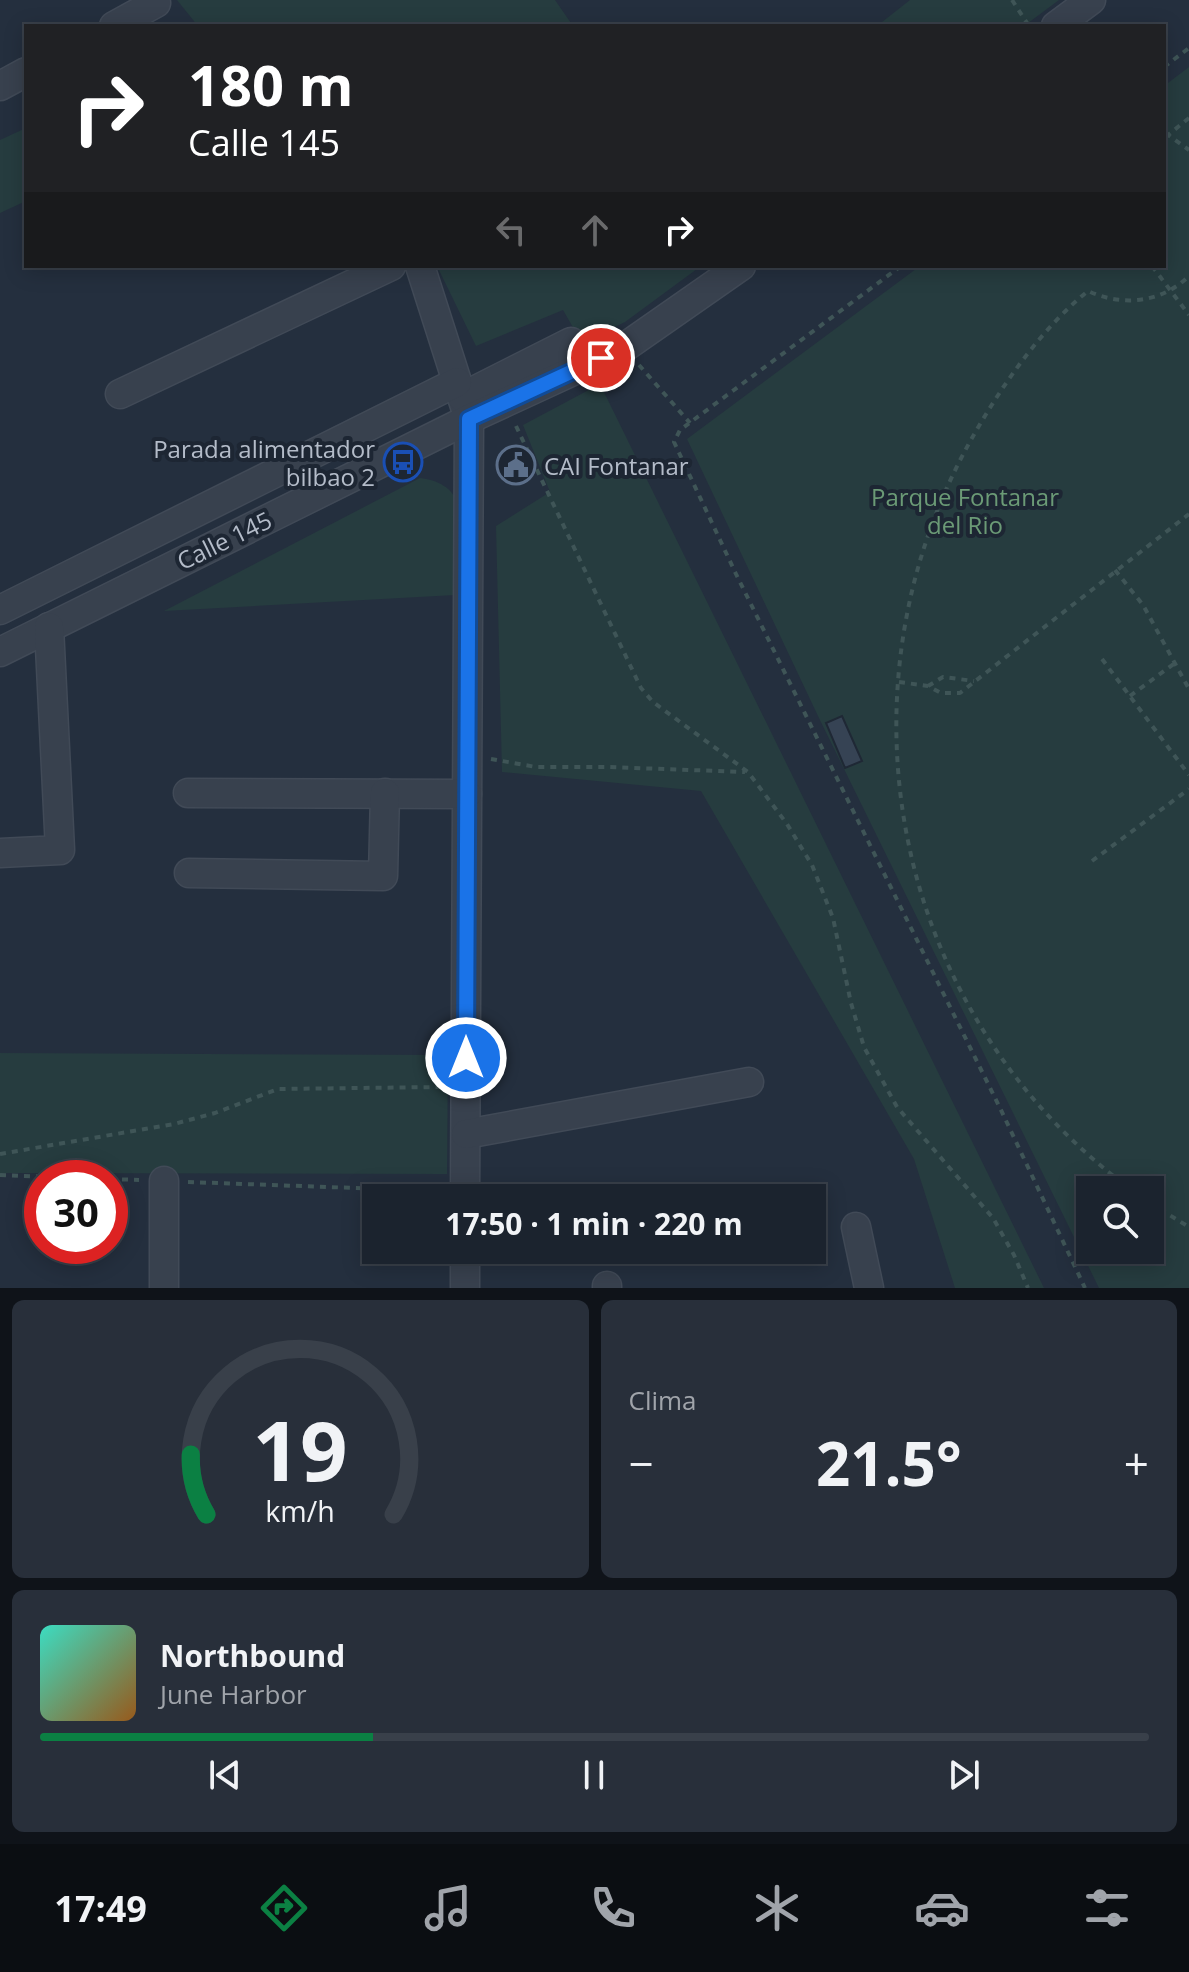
<!DOCTYPE html>
<html lang="es">
<head>
<meta charset="utf-8">
<style>
  :root { --surface:#1b232e; --page:#282f3a; --text:#f1f3f6; --muted:#a0a4aa; --line:#39404a; --accent:#0b8043 }
  body { margin:0; font-family:"Open Sans",sans-serif; background:var(--page); color:var(--text); height:100vh; display:flex; flex-direction:column; font-size:30px; white-space:nowrap }
  * { box-sizing:border-box; margin:0 }
  p { font-size:26px; color:var(--muted) }
  .icon { flex:none; width:44px; height:44px; fill:none; stroke:currentColor; stroke-width:2; stroke-linecap:round; stroke-linejoin:round }
  .map { position:relative; height:1288px; overflow:hidden }
  .drawer { display:flex; flex-direction:column; gap:12px; padding:12px; background:#0f1319; flex:1 }
  .drawer>* { flex:none }
  .top-card { position:absolute; left:24px; top:24px; width:1142px; height:244px; border-radius:0px; box-shadow:0 4px 20px #0003,0 0 0 2px var(--line); background:#202124; color:#fff; overflow:hidden }
  .controls { position:absolute; left:1076px; top:1176px; display:grid; gap:16px }
  .controls a { display:grid; place-items:center; width:88px; height:88px; border-radius:0px; background:var(--surface); box-shadow:0 4px 20px #0003,0 0 0 2px var(--line); font-size:40px }
  .speed { position:absolute; left:24px; top:1160px; display:flex; gap:16px; font-size:40px; font-weight:700; text-align:center }
  .speed>* { display:grid; place-content:center; width:104px; height:104px; border-radius:50%; background:var(--surface); box-shadow:0 4px 20px #0003,0 0 0 2px var(--line); line-height:1 }
  .speed .limit { border:12px solid #d22; background:#fff; color:#111 }
  .pin { position:absolute; display:grid; place-items:center; width:68px; height:68px; color:#fff; margin:-34px; border:4px solid #fff; border-radius:50%; box-shadow:0 2px 8px #0007 }
  .me { position:absolute; width:88px; margin:-44px; rotate:0deg; stroke-linejoin:round; filter:drop-shadow(0 0 6px #0008) }
  .turn { display:flex; align-items:center; gap:28px; height:168px; padding:0 32px; font-size:36px }
  .turn .icon { width:104px; height:104px; stroke-width:2.5 }
  .turn b { display:block; font-size:56px; line-height:68px }
  .lanes { display:flex; align-items:center; height:76px; padding:0 32px; background:#0003; justify-content:center; gap:40px; direction:ltr }
  .lanes .off { opacity:.35 }
  .big { font-size:60px; font-weight:700; line-height:1.1 }
  .drawer .widget { flex:1; display:flex; flex-direction:column; justify-content:center; gap:12px; min-width:0; padding:0 28px; border-radius:12px; background:var(--page) }
  .drawer .dial { align-items:center; gap:0 }
  .dial svg { height:208px; overflow:visible; fill:none; stroke:var(--line); stroke-width:7; stroke-linecap:round; text-anchor:middle }
  .dial text { fill:var(--text); stroke:none }
  .song { display:flex; align-items:center; gap:24px }
  .cover { width:96px; height:96px; border-radius:12px; background:linear-gradient(135deg,hsl(170 70% 55%),hsl(30 70% 35%)) }
  .played { height:8px; border-radius:4px; background:linear-gradient(90deg,var(--accent) 30%,var(--line) 30%) }
  .keys { display:flex; justify-content:space-around; direction:ltr }
  .heat { display:flex; justify-content:space-between; align-items:center; font-size:44px; direction:ltr }
  .drawer .tiles { flex:1; display:grid; gap:12px; grid-template-columns:1fr 1fr }
  .widget:last-child { grid-column:span 2 }
  .trip { position:absolute; left:362px; top:1184px; width:464px; height:80px; border-radius:0px; background:var(--surface); box-shadow:0 4px 20px #0003,0 0 0 2px var(--line); font-weight:700; line-height:80px; text-align:center }
  .tabs { display:flex; height:128px; justify-content:space-around; align-items:center; background:#0b0e12; color:var(--muted) }
  .tabs .icon { width:56px; height:56px }
  .tabs .current { color:var(--accent) }
  .tabs b { font-size:36px; color:var(--text) }
  .map>svg:first-child { display:block }
  .green { fill:#263c3f; fill-rule:evenodd }
  .building { fill:#364354; stroke:#1f2835; stroke-width:2 }
  .lines { fill:none; stroke-linecap:round; stroke-linejoin:round }
  .minor-casing { stroke:#414a57; stroke-width:31 }
  .path { stroke:#3f5557; stroke-width:4; stroke-dasharray:6 6; stroke-linecap:butt }
  .minor { stroke:#38414e; stroke-width:28 }
  .route-casing { stroke:#114b97; stroke-width:20 }
  .route { stroke:#1a73e8; stroke-width:14 }
  .labels { text-anchor:middle; dominant-baseline:central; stroke-width:8; stroke-linejoin:round; paint-order:stroke }
  .poi-label { font-size:24px; fill:#b4bcc9; stroke:#1d2633; text-anchor:end }
  .park-label { font-size:24px; fill:#6b9a76; stroke:#1d2633 }
  .street-label { font-size:24px; fill:#b4bcc9; stroke:#1d2633 }
</style>
</head>
<body>
<div class="map">
<svg width="1189" height="1288" viewBox="0 0 1189 1288">
  <rect width="100%" height="100%" fill="#242f3e"/>
  <g class="green">
    <path d="M177,0H555L573,26H198Z"/>
    <path d="M910,0H1059L1024,26H877Z"/>
    <path d="M1189,67V1288H1099L818,716L687,439L920,266H1164V86ZM1090,1190H1150V1250H1090Z"/>
    <path d="M26,128V201L0,213V140Z"/>
    <path d="M437,266H701L625,322L582,343L563,310L476,346Z"/>
    <path d="M600,384L1044,1288H955L914,1159L701,791L502,772L496,526L550,492L523,425Z"/>
    <path d="M420,478C437,480 453,487 459,506C463,520 456,577 455,595L164,611Z"/>
    <path d="M0,1053L448,1055L447,1174L0,1173Z"/>
  </g>
  <path class="building" d="M842,716L862,761L845,768L826,723Z"/>
  <g class="lines">
    <defs>
      <g id="minor">
        <path d="M114,26L156,3"/>
        <path d="M1056,26L1091,0"/>
        <path d="M0,86L26,72"/>
        <path d="M420,266L469,419L465,1198"/>
        <path d="M120,394L391,266"/>
        <path d="M462,397L571,342"/>
        <path d="M0,610L457,382"/>
        <path d="M0,652L469,419L625,347L741,266"/>
        <path d="M188,793L467,794"/>
        <path d="M0,853L60,850L49,627"/>
        <path d="M189,873L383,876L385,793"/>
        <path d="M466,1134L749,1082"/>
        <path d="M856,1227L869,1288"/>
        <path d="M607,1286V1288"/>
        <path d="M164,1288V1181"/>
        <path d="M465,1288V1250"/>
      </g>
    </defs>
    <use href="#minor" class="minor-casing"/>
    <g class="path">
      <path d="M1012,0L1029,26"/>
      <path d="M1164,67L1189,48"/>
      <path d="M1189,118L1168,135L1189,150"/>
      <path d="M901,266L680,430L674,442L736,574L1001,1110L1085,1288"/>
      <path d="M1152,266L1189,315"/>
      <path d="M639,365L690,423"/>
      <path d="M516,426L641,688L653,702L748,772L787,824L812,865L833,918L851,1003L864,1047L897,1107L993,1218L1014,1255L1028,1288"/>
      <path d="M1115,570L1143,605L1189,689"/>
      <path d="M1102,659L1189,775"/>
      <path d="M899,682L928,686L941,693H960L1189,514"/>
      <path d="M928,686L943,677L974,681"/>
      <path d="M1130,696L1175,663"/>
      <path d="M491,759L536,767H608L745,772"/>
      <path d="M1092,861L1189,789"/>
      <path d="M0,1154L174,1124L215,1113L278,1089L440,1087"/>
      <path d="M0,1175L79,1178"/>
      <path d="M110,1179L139,1180"/>
      <path d="M188,1182L439,1191"/>
      <path d="M1132,1190C894,1017 828,693 972,438C1002,385 1041,329 1088,291C1123,307 1161,303 1189,276"/>
      <path d="M1150,1203L1189,1227"/>
    </g>
    <use href="#minor" class="minor"/>
  </g>
  <g class="lines">
    <defs>
      <path id="route" d="M466,1058L469,419L601,358"/>
    </defs>
    <use href="#route" class="route-casing"/>
    <use href="#route" class="route"/>
  </g>
  <defs>
    <symbol id="bus-ring" viewBox="-11 -11 22 22"><circle r="9.5" fill="#1d2633" stroke="#1a4fb4" stroke-width="1.5"/><path d="M-5-6H5V4H4V6H2V4H-2V6H-4V4H-5ZM-3.5-4V0h7V-4ZM-3.5 1.2v1.5H-2V1.2ZM2 1.2v1.5H3.5V1.2Z" fill="#1a4fb4"/></symbol>
    <symbol id="civic-ring" viewBox="-11 -11 22 22"><circle r="9.5" fill="#1d2633" stroke="#5c6f8a" stroke-width="1.5"/><path d="M-.6-6.5H3V-4.5H.6V-3L4-1V1h2V6H-6V1h2V-1L-.6-3ZM-1.2 2.5V6h2.4V2.5Z" fill="#5c6f8a"/></symbol>
  </defs>
  <g fill-rule="evenodd">
    <use href="#bus-ring" x="381" y="440" width="44" height="44"/>
    <use href="#civic-ring" x="494" y="443" width="44" height="44"/>
  </g>
  <g class="labels">
    <g class="poi-label">
      <text x="375" y="448">Parada alimentador<tspan x="375" dy="28">bilbao 2</tspan></text>
      <text x="544" y="465" text-anchor="start">CAI Fontanar</text>
    </g>
    <g class="park-label">
      <text x="965" y="496">Parque Fontanar<tspan x="965" dy="28">del Rio</tspan></text>
    </g>
    <g class="street-label">
      <text transform="translate(224 540) rotate(-26)">Calle 145</text>
    </g>
  </g>
</svg>
<div class="controls">
<a><svg class="icon" aria-label="search" viewBox="0 0 24 24"><circle cx="10" cy="10" r="6"/><path d="M15 15l6 6"/></svg></a>
</div>
<div class="speed"><div class="limit">30</div></div>
<div class="pin" style="left:601px;top:358px;background:#d93025"><svg class="icon" aria-label="arrive" viewBox="0 0 24 24"><path d="M6 21V4h12l-3 4 3 4H6"/></svg></div>
<svg class="me" style="left:466px;top:1058px" viewBox="-20 -20 40 40"><circle r="17" fill="#1a73e8" stroke="#fff" stroke-width="3"/><path d="M0-11L8 9 0 5-8 9z" fill="#fff"/></svg>
<div class="trip">17:50 · 1 min · 220 m</div>
<div class="top-card">
<div class="turn"><svg class="icon" aria-label="right" viewBox="0 0 24 24"><path d="M7 20v-9h11M14 6l5 5-5 5"/></svg><div><b>180 m</b>Calle 145</div></div>
<div class="lanes"><svg class="icon off" aria-label="left" viewBox="0 0 24 24"><path d="M17 20v-9H6M10 6l-5 5 5 5"/></svg><svg class="icon off" aria-label="ahead" viewBox="0 0 24 24"><path d="M12 20V5M6 11l6-6 6 6"/></svg><svg class="icon" aria-label="right" viewBox="0 0 24 24"><path d="M7 20v-9h11M14 6l5 5-5 5"/></svg></div>
</div>
</div>
<section class="drawer">
<div class="tiles">
<div class="widget dial"><svg viewBox="0 0 100 80">
<path d="M14 69A42 42 0 1 1 86 69"/>
<path d="M14 69A42 42 0 0 1 8 46" stroke="#0b8043"/>
<text x="50" y="56" font-size="32" font-weight="700">19</text>
<text x="50" y="72" font-size="11">km/h</text>
</svg></div>
<div class="widget"><p>Clima</p>
<div class="heat"><a>−</a><b class="big">21.5°</b><a>+</a></div>
</div>
<div class="widget">
<div class="song"><i class="cover"></i><div><b>Northbound</b><p>June Harbor</p></div></div>
<div class="played"></div>
<div class="keys"><svg class="icon" aria-label="previous" viewBox="0 0 24 24"><path d="M18 5L8 12l10 7zM5 5v14"/></svg><svg class="icon" aria-label="pause" viewBox="0 0 24 24"><path d="M8 5v14M16 5v14"/></svg><svg class="icon" aria-label="next" viewBox="0 0 24 24"><path d="M6 5l10 7-10 7zM19 5v14"/></svg></div>
</div>
</div>
</section>
<nav class="tabs">
<b>17:49</b>
<svg class="icon current" aria-label="directions" viewBox="0 0 24 24"><path d="M12 3l9 9-9 9-9-9zM9 14v-3h6M13 9l2 2-2 2"/></svg>
<svg class="icon" aria-label="music" viewBox="0 0 24 24"><path d="M9 18V5l10-2v13"/><circle cx="6" cy="18" r="3"/><circle cx="16" cy="16" r="3"/></svg>
<svg class="icon" aria-label="phone" viewBox="0 0 24 24"><path d="M5 4h4l2 5-3 2q2 4 5 5l2-3 5 2v4C11 20 4 13 5 4z"/></svg>
<svg class="icon" aria-label="climate" viewBox="0 0 24 24"><path d="M12 3v18M4 7l16 10M4 17L20 7"/></svg>
<svg class="icon" aria-label="car" viewBox="0 0 24 24"><path d="M5 17H2v-5l4-1 3-4h7l3 4 3 1v5h-3M9 17h6M6 11h13"/><circle cx="7" cy="17" r="2"/><circle cx="17" cy="17" r="2"/></svg>
<svg class="icon" aria-label="filters" viewBox="0 0 24 24"><path d="M4 7h16M4 17h16"/><circle cx="9" cy="7" r="2"/><circle cx="15" cy="17" r="2"/></svg>
</nav>
</body>
</html>
